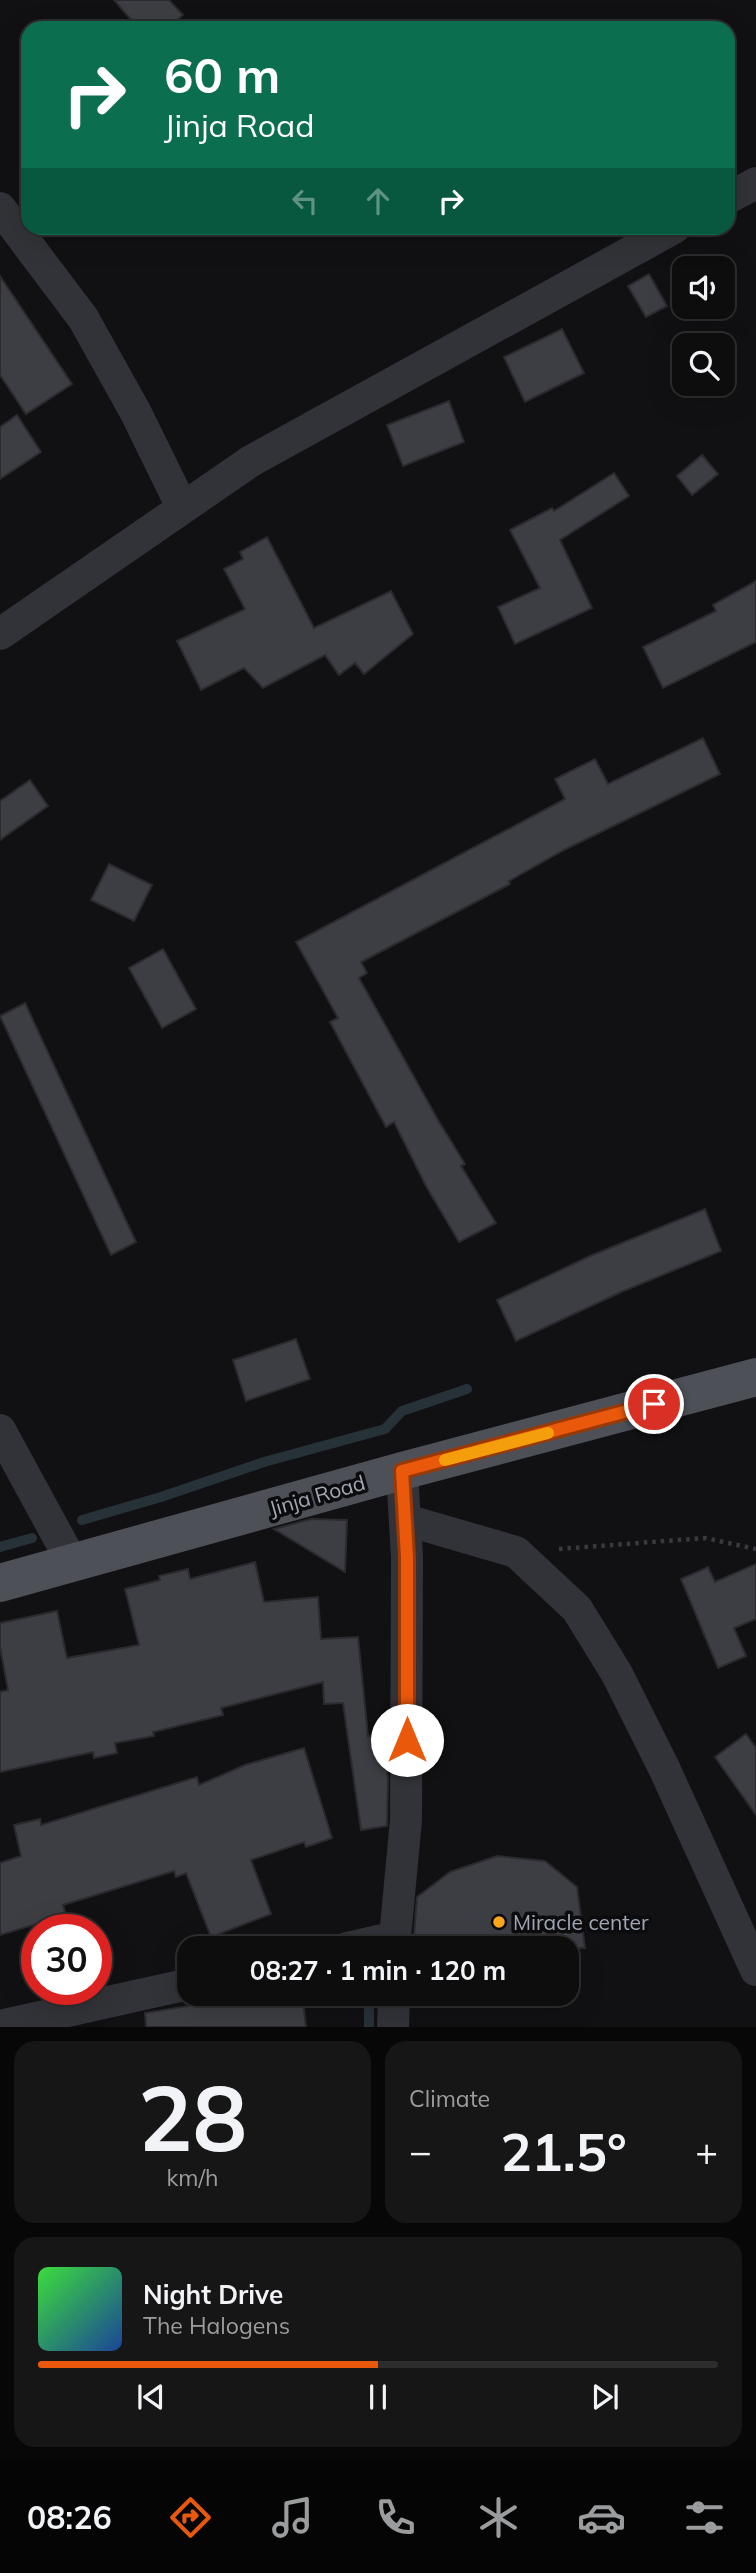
<!DOCTYPE html>
<html lang="en">
<head>
<meta charset="utf-8">
<style>
  :root { --surface:#0d0d0e; --page:#161617; --text:#f1f3f6; --muted:#9a9c9e; --line:#2d2d2e; --accent:#ea580c }
  body { margin:0; font-family:Mulish,sans-serif; background:var(--page); color:var(--text); height:100vh; display:flex; flex-direction:column; font-size:26px; white-space:nowrap }
  * { box-sizing:border-box; margin:0 }
  p { font-size:23px; color:var(--muted) }
  .icon { flex:none; width:38px; height:38px; fill:none; stroke:currentColor; stroke-width:2; stroke-linecap:round; stroke-linejoin:round }
  .map { position:relative; height:2027px; overflow:hidden }
  .panel { display:flex; flex-direction:column; gap:14px; padding:14px; background:#070708; flex:1 }
  .panel>* { flex:none }
  .banner { position:absolute; left:21px; top:21px; width:714px; height:214px; border-radius:21px; box-shadow:0 7px 28px #0002,0 0 0 2px var(--line); background:#0b6e4f; color:#fff; overflow:hidden }
  .buttons { position:absolute; left:672px; top:256px; display:grid; gap:14px }
  .buttons a { display:grid; place-items:center; width:63px; height:63px; border-radius:14px; background:var(--surface); box-shadow:0 7px 28px #0002,0 0 0 2px var(--line); font-size:35px }
  .speed { position:absolute; left:21px; top:1914px; display:flex; gap:14px; font-size:35px; font-weight:700; text-align:center }
  .speed>* { display:grid; place-content:center; width:91px; height:91px; border-radius:50%; background:var(--surface); box-shadow:0 7px 28px #0002,0 0 0 2px var(--line); line-height:1 }
  .speed .limit { border:10px solid #d22; background:#fff; color:#111 }
  .pin { position:absolute; display:grid; place-items:center; width:60px; height:60px; color:#fff; margin:-30px; border:4px solid #fff; border-radius:50%; box-shadow:0 2px 7px #0007 }
  .me { position:absolute; width:77px; margin:-38px; rotate:0deg; stroke-linejoin:round; filter:drop-shadow(0 0 5px #0008) }
  .turn { display:flex; align-items:center; gap:24px; height:147px; padding:0 28px; font-size:32px }
  .turn .icon { width:91px; height:91px; stroke-width:2.5 }
  .turn b { display:block; font-size:49px; line-height:60px }
  .lanes { display:flex; align-items:center; height:66px; padding:0 28px; background:#0003; justify-content:center; gap:35px; direction:ltr }
  .lanes .off { opacity:.35 }
  .big { font-size:52px; font-weight:700; line-height:1.1 }
  .panel .card { flex:1; display:flex; flex-direction:column; justify-content:center; gap:10px; min-width:0; padding:0 24px; border-radius:21px; background:var(--page) }
  .panel .dial { align-items:center; gap:0 }
  .dial b { font-size:91px; line-height:1 }
  .song { display:flex; align-items:center; gap:21px }
  .cover { width:84px; height:84px; border-radius:10px; background:linear-gradient(135deg,hsl(120 70% 55%),hsl(220 70% 35%)) }
  .played { height:7px; border-radius:4px; background:linear-gradient(90deg,var(--accent) 50%,var(--line) 50%) }
  .keys { display:flex; justify-content:space-around; direction:ltr }
  .heat { display:flex; justify-content:space-between; align-items:center; font-size:38px; direction:ltr }
  .panel .tiles { flex:1; display:grid; gap:14px; grid-template-columns:1fr 1fr }
  .card:last-child { grid-column:span 2 }
  .trip { position:absolute; left:177px; top:1936px; width:402px; height:70px; border-radius:21px; background:var(--surface); box-shadow:0 7px 28px #0002,0 0 0 2px var(--line); font-weight:700; line-height:70px; text-align:center }
  .dock { display:flex; height:112px; justify-content:space-around; align-items:center; background:#050506; color:var(--muted) }
  .dock .icon { width:49px; height:49px }
  .dock .on { color:var(--accent) }
  .dock b { font-size:32px; color:var(--text) }
  .map>svg:first-child { display:block }
  .lines { fill:none; stroke-linecap:round; stroke-linejoin:round }
  .stream { stroke:#273138; stroke-width:10 }
  .building { fill:#3d3e43; stroke:#2b2b2f; stroke-width:2 }
  .path { stroke:#383a40; stroke-width:4.5; stroke-dasharray:3.5 5; stroke-linecap:butt }
  .minor { stroke:#323338; stroke-width:32 }
  .major { stroke:#4e5058; stroke-width:38 }
  .route-casing { stroke:#983908; stroke-width:18 }
  .route { stroke:#ea580c; stroke-width:12 }
  .slow { stroke:#f59e0b; stroke-width:12 }
  .poi-dot { fill:#ffa71d; stroke:#0c0c0e; stroke-width:2.5 }
  .labels { text-anchor:middle; dominant-baseline:central; stroke-width:7; stroke-linejoin:round; paint-order:stroke }
  .street-label { font-size:21px; fill:#a1a8b5; stroke:#0c0c0e }
  .poi-label { font-size:21px; fill:#a1a8b5; stroke:#0c0c0e; text-anchor:start }
</style>
</head>
<body>
<div class="map">
<svg width="756" height="2027" viewBox="0 0 756 2027">
  <rect width="100%" height="100%" fill="#111113"/>
  <g class="lines">
    <g class="stream">
      <path d="M82,1520L161,1497L264,1462L385,1429L402,1411L467,1389"/>
      <path d="M0,1547L32,1538"/>
      <path d="M369,1993V2027"/>
    </g>
  </g>
  <g class="building">
    <path d="M114,0H169L183,15L168,28H138Z"/>
    <path d="M649,274L667,306L646,317L628,286Z"/>
    <path d="M0,276L72,384L26,414L0,375Z"/>
    <path d="M562,329L584,373L525,402L504,357Z"/>
    <path d="M449,401L464,442L403,466L387,425Z"/>
    <path d="M17,415L41,452L0,479V427Z"/>
    <path d="M702,455L718,474L692,495L677,476Z"/>
    <path d="M614,473L629,496L560,540L592,608L515,644L498,607L540,588L510,530L552,508L554,511Z"/>
    <path d="M267,537L314,628L391,591L413,634L364,674L355,663L339,675L325,655L263,688L244,668L201,690L177,641L245,609L224,569L243,559L240,552Z"/>
    <path d="M756,581V642L663,688L643,647L716,611L713,605Z"/>
    <path d="M703,738L720,774L564,850L509,881L510,884L361,962L367,973L359,978L438,1120L465,1164L461,1166L496,1223L459,1242L426,1186L394,1122L386,1127L330,1022L338,1018L296,942L565,799L555,779L595,759L608,784Z"/>
    <path d="M30,780L48,806L0,840V801Z"/>
    <path d="M109,864L152,885L134,921L91,900Z"/>
    <path d="M163,949L196,1009L162,1028L129,968Z"/>
    <path d="M25,1003L136,1242L111,1255L0,1016Z"/>
    <path d="M705,1209L721,1251L621,1292L516,1341L497,1300L590,1256Z"/>
    <path d="M296,1339L310,1379L246,1401L233,1360Z"/>
    <path d="M311,1519L347,1520L345,1572L274,1529Z"/>
    <path d="M255,1562L264,1602L318,1597L321,1639L358,1637L368,1736L381,1734L388,1778L387,1826L361,1830L343,1703L324,1704L323,1682L221,1708L223,1715L153,1732L154,1736L115,1743L117,1753L94,1758L93,1752L0,1772V1692L8,1690L0,1647V1623L57,1611L67,1658L139,1645L125,1589L160,1580L159,1576L188,1569L190,1579Z"/>
    <path d="M756,1564V1619L734,1628L746,1656L718,1668L681,1579L708,1567L715,1582Z"/>
    <path d="M746,1734L756,1748V1815L715,1757Z"/>
    <path d="M304,1748L332,1838L306,1847L304,1842L251,1860L271,1914L211,1937L186,1873L176,1877L174,1871L63,1905L66,1915L0,1935V1863L21,1856L14,1825L40,1819L41,1825L197,1777L199,1785L245,1765Z"/>
    <path d="M497,1856L545,1861L577,1887L585,1948H418L414,1935L417,1897L450,1872Z"/>
    <path d="M269,1993H302L306,2027H146L145,2013Z"/>
  </g>
  <g class="lines">
    <path class="path" d="M559,1549L705,1538L756,1549"/>
    <g class="minor">
      <path d="M728,198L756,183"/>
      <path d="M0,208L83,318L136,413L182,507"/>
      <path d="M0,634L251,461L674,228"/>
      <path d="M0,1430L73,1564"/>
      <path d="M406,1520L516,1552L577,1609L617,1674L664,1768L756,1970"/>
      <path d="M347,1948L395,1937L406,1820L407,1557L402,1471"/>
      <path d="M0,2026L189,1984"/>
      <path d="M393,2027L394,1993"/>
    </g>
    <path class="major" d="M0,1583L402,1471L756,1377"/>
  </g>
  <g class="lines">
    <defs>
      <path id="route" d="M407,1740V1557L402,1471L654,1404"/>
    </defs>
    <use href="#route" class="route-casing"/>
    <use href="#route" class="route"/>
    <path class="slow" d="M445,1460L548,1433"/>
  </g>
  <circle class="poi-dot" cx="499" cy="1922" r="7"/>
  <g class="labels">
    <g class="street-label">
      <text transform="translate(317 1495) rotate(-16)">Jinja Road</text>
    </g>
    <g class="poi-label">
      <text x="513" y="1922">Miracle center</text>
    </g>
  </g>
</svg>
<div class="buttons">
<a><svg class="icon" aria-label="sound" viewBox="0 0 24 24"><path d="M4 9h4l5-4v14l-5-4H4zM17 9q2 3 0 6"/></svg></a>
<a><svg class="icon" aria-label="search" viewBox="0 0 24 24"><circle cx="10" cy="10" r="6"/><path d="M15 15l6 6"/></svg></a>
</div>
<div class="speed"><div class="limit">30</div></div>
<div class="pin" style="left:654px;top:1404px;background:#d93025"><svg class="icon" aria-label="arrive" viewBox="0 0 24 24"><path d="M6 21V4h12l-3 4 3 4H6"/></svg></div>
<svg class="me" style="left:407px;top:1740px" viewBox="-20 -20 40 40"><circle r="19" fill="#fff"/><path d="M0-13L10 11 0 6-10 11z" fill="#ea580c"/></svg>
<div class="trip">08:27 · 1 min · 120 m</div>
<div class="banner">
<div class="turn"><svg class="icon" aria-label="right" viewBox="0 0 24 24"><path d="M7 20v-9h11M14 6l5 5-5 5"/></svg><div><b>60 m</b>Jinja Road</div></div>
<div class="lanes"><svg class="icon off" aria-label="left" viewBox="0 0 24 24"><path d="M17 20v-9H6M10 6l-5 5 5 5"/></svg><svg class="icon off" aria-label="ahead" viewBox="0 0 24 24"><path d="M12 20V5M6 11l6-6 6 6"/></svg><svg class="icon" aria-label="right" viewBox="0 0 24 24"><path d="M7 20v-9h11M14 6l5 5-5 5"/></svg></div>
</div>
</div>
<section class="panel">
<div class="tiles">
<div class="card dial"><b>28</b><p>km/h</p></div>
<div class="card"><p>Climate</p>
<div class="heat"><a>−</a><b class="big">21.5°</b><a>+</a></div>
</div>
<div class="card">
<div class="song"><i class="cover"></i><div><b>Night Drive</b><p>The Halogens</p></div></div>
<div class="played"></div>
<div class="keys"><svg class="icon" aria-label="previous" viewBox="0 0 24 24"><path d="M18 5L8 12l10 7zM5 5v14"/></svg><svg class="icon" aria-label="pause" viewBox="0 0 24 24"><path d="M8 5v14M16 5v14"/></svg><svg class="icon" aria-label="next" viewBox="0 0 24 24"><path d="M6 5l10 7-10 7zM19 5v14"/></svg></div>
</div>
</div>
</section>
<nav class="dock">
<b>08:26</b>
<svg class="icon on" aria-label="directions" viewBox="0 0 24 24"><path d="M12 3l9 9-9 9-9-9zM9 14v-3h6M13 9l2 2-2 2"/></svg>
<svg class="icon" aria-label="music" viewBox="0 0 24 24"><path d="M9 18V5l10-2v13"/><circle cx="6" cy="18" r="3"/><circle cx="16" cy="16" r="3"/></svg>
<svg class="icon" aria-label="phone" viewBox="0 0 24 24"><path d="M5 4h4l2 5-3 2q2 4 5 5l2-3 5 2v4C11 20 4 13 5 4z"/></svg>
<svg class="icon" aria-label="climate" viewBox="0 0 24 24"><path d="M12 3v18M4 7l16 10M4 17L20 7"/></svg>
<svg class="icon" aria-label="car" viewBox="0 0 24 24"><path d="M5 17H2v-5l4-1 3-4h7l3 4 3 1v5h-3M9 17h6M6 11h13"/><circle cx="7" cy="17" r="2"/><circle cx="17" cy="17" r="2"/></svg>
<svg class="icon" aria-label="filters" viewBox="0 0 24 24"><path d="M4 7h16M4 17h16"/><circle cx="9" cy="7" r="2"/><circle cx="15" cy="17" r="2"/></svg>
</nav>
</body>
</html>
